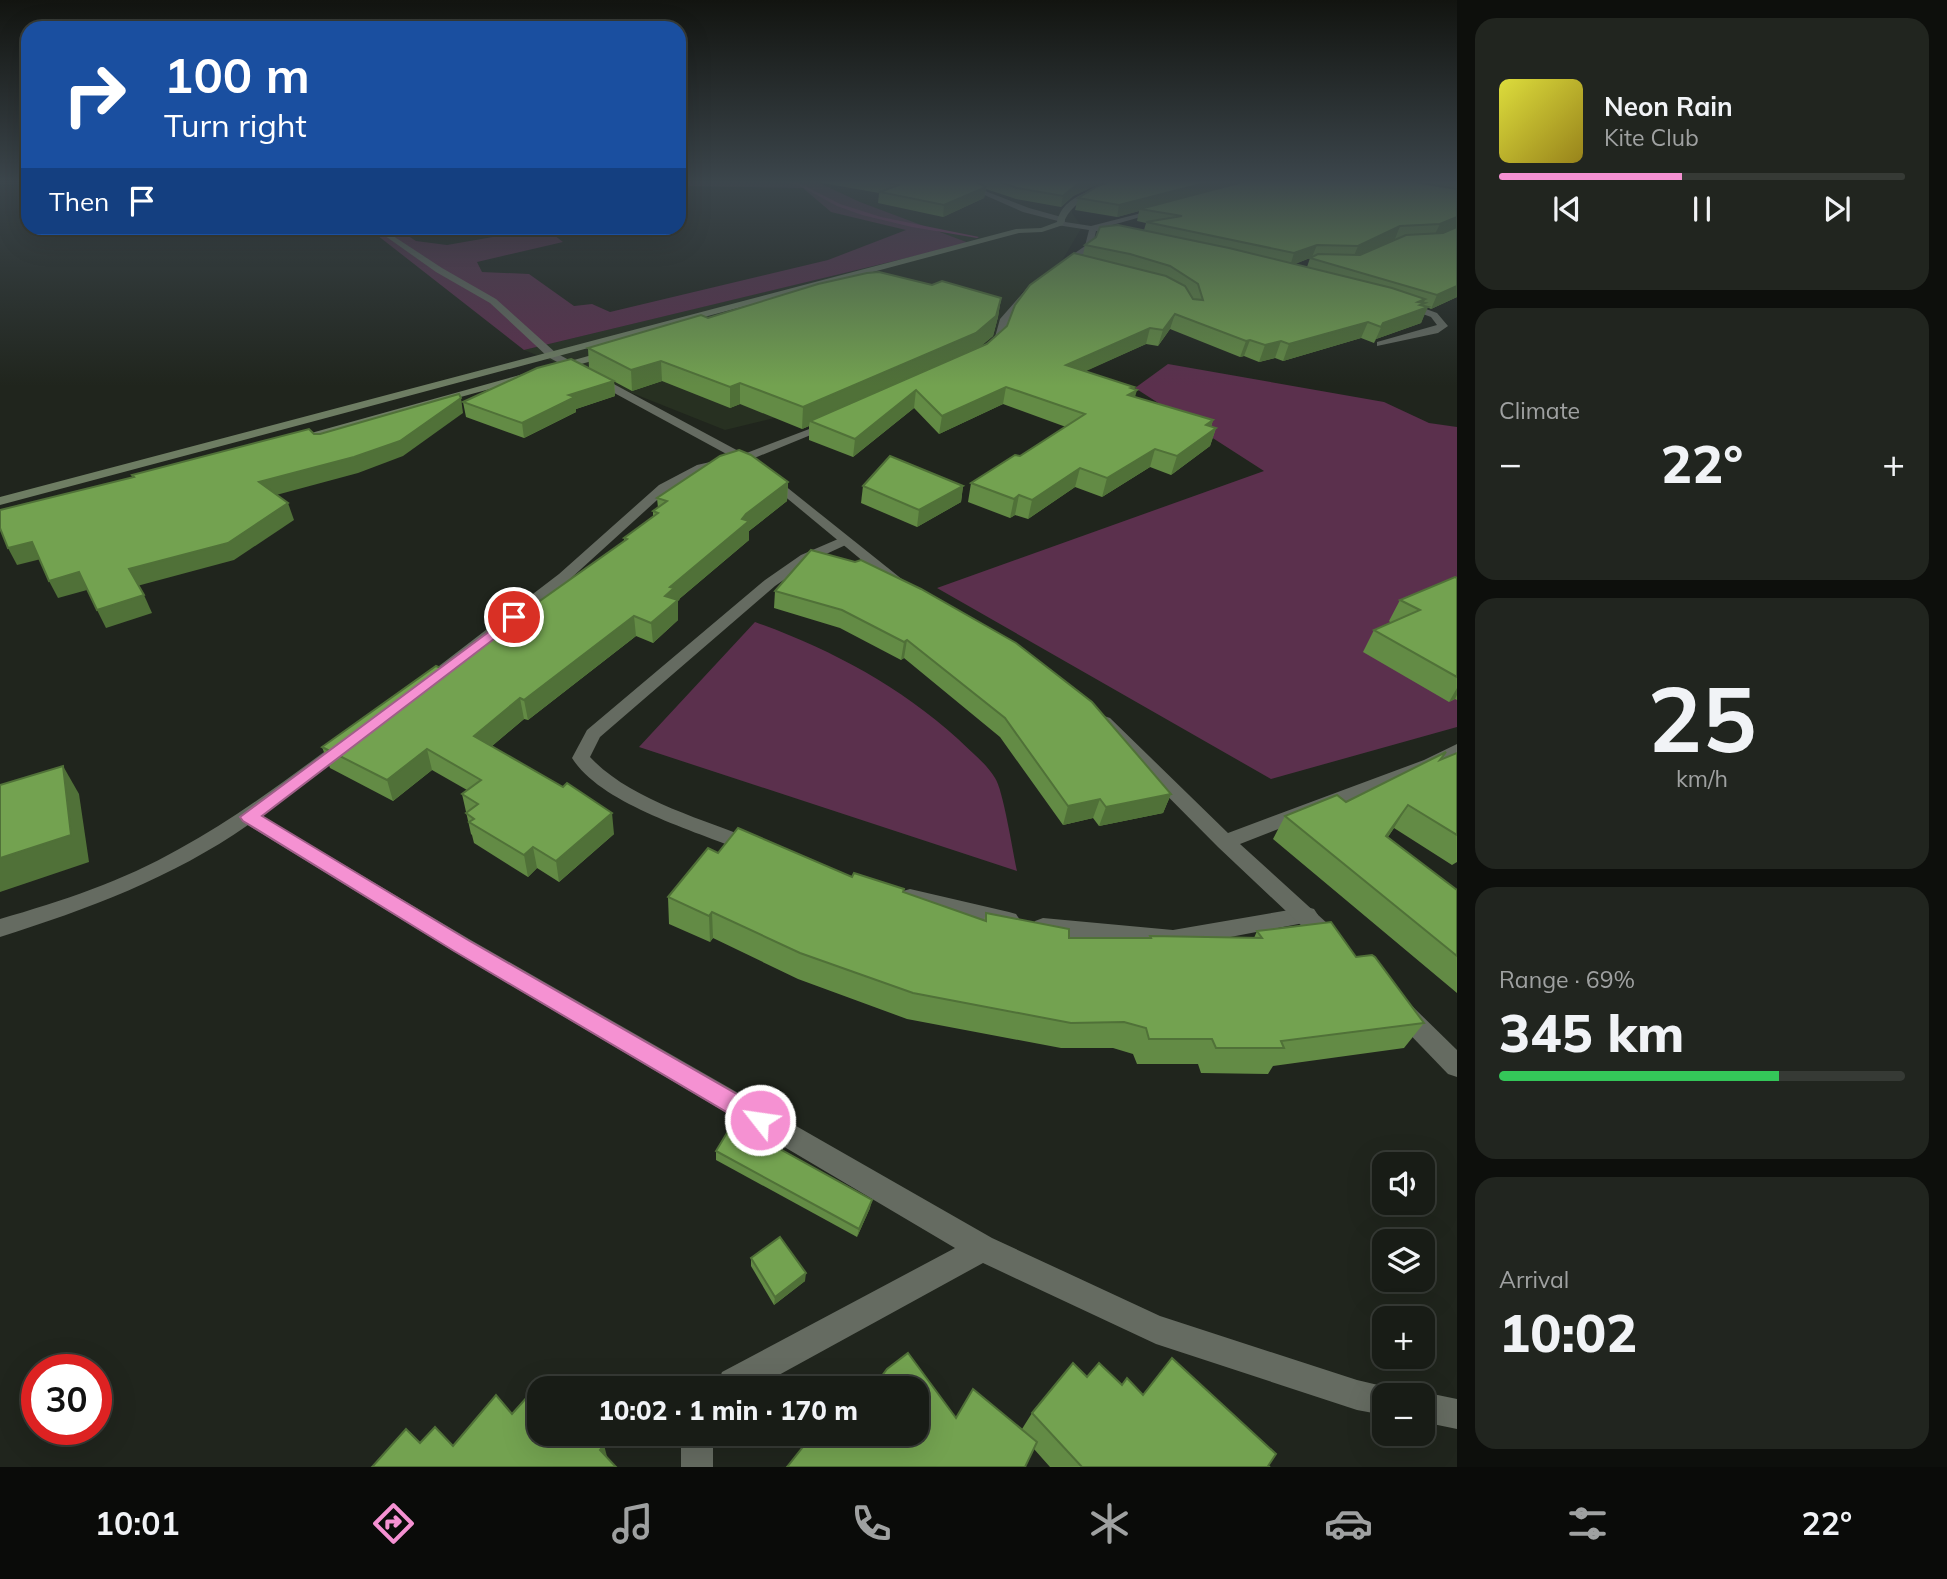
<!DOCTYPE html>
<html lang="en">
<head>
<meta charset="utf-8">
<style>
  :root { --surface:#181c16; --page:#21251f; --text:#f1f3f6; --muted:#9fa1a1; --line:#363a35; --accent:#f591d2 }
  body { margin:0; font-family:Mulish,sans-serif; background:var(--page); color:var(--text); height:100vh; display:flex; flex-direction:column; font-size:26px; white-space:nowrap }
  * { box-sizing:border-box; margin:0 }
  p { font-size:23px; color:var(--muted) }
  .icon { flex:none; width:38px; height:38px; fill:none; stroke:currentColor; stroke-width:2; stroke-linecap:round; stroke-linejoin:round }
  .map { position:relative; flex:1; overflow:hidden }
  .sheet { display:flex; flex-direction:column; gap:18px; padding:18px; background:#0d0f0c; width:490px }
  .sheet>* { flex:none }
  .guide { position:absolute; left:21px; top:21px; width:665px; height:214px; border-radius:21px; box-shadow:0 7px 28px #0002,0 0 0 2px var(--line); background:#1a4fa0; color:#fff; overflow:hidden }
  .fabs { position:absolute; left:1372px; top:1152px; display:grid; gap:14px }
  .fabs a { display:grid; place-items:center; width:63px; height:63px; border-radius:14px; background:var(--surface); box-shadow:0 7px 28px #0002,0 0 0 2px var(--line); font-size:35px }
  .speed { position:absolute; left:21px; top:1354px; display:flex; gap:14px; font-size:35px; font-weight:700; text-align:center }
  .speed>* { display:grid; place-content:center; width:91px; height:91px; border-radius:50%; background:var(--surface); box-shadow:0 7px 28px #0002,0 0 0 2px var(--line); line-height:1 }
  .speed .limit { border:10px solid #d22; background:#fff; color:#111 }
  .pin { position:absolute; display:grid; place-items:center; width:60px; height:60px; color:#fff; margin:-30px; border:4px solid #fff; border-radius:50%; box-shadow:0 2px 7px #0007 }
  .me { position:absolute; width:77px; margin:-38px; rotate:300deg; stroke-linejoin:round; filter:drop-shadow(0 0 5px #0008) }
  .turn { display:flex; align-items:center; gap:24px; height:147px; padding:0 28px; font-size:32px }
  .turn .icon { width:91px; height:91px; stroke-width:2.5 }
  .turn b { display:block; font-size:49px; line-height:60px }
  .then { display:flex; align-items:center; height:66px; padding:0 28px; background:#0003; gap:14px; font-size:26px }
  .big { font-size:52px; font-weight:800; line-height:1.1 }
  .sheet .card { flex:1; display:flex; flex-direction:column; justify-content:center; gap:10px; min-width:0; padding:0 24px; border-radius:21px; background:var(--page) }
  .sheet .dial { align-items:center; gap:0 }
  .dial b { font-size:91px; line-height:1 }
  .song { display:flex; align-items:center; gap:21px }
  .cover { width:84px; height:84px; border-radius:10px; background:linear-gradient(135deg,hsl(60 70% 55%),hsl(50 70% 35%)) }
  .played { height:7px; border-radius:4px; background:linear-gradient(90deg,var(--accent) 45%,var(--line) 45%) }
  .keys { display:flex; justify-content:space-around; direction:ltr }
  .heat { display:flex; justify-content:space-between; align-items:center; font-size:38px; direction:ltr }
  .charge { height:10px; border-radius:5px; background:linear-gradient(90deg,#34c759 69%,var(--line) 0) }
  .trip { position:absolute; left:527px; top:1376px; width:402px; height:70px; border-radius:21px; background:var(--surface); box-shadow:0 7px 28px #0002,0 0 0 2px var(--line); font-weight:800; line-height:70px; text-align:center }
  .menu { display:flex; height:112px; justify-content:space-around; align-items:center; background:#0a0b09; color:var(--muted) }
  .menu .icon { width:49px; height:49px }
  .menu .on { color:var(--accent) }
  .menu b { font-size:32px; color:var(--text) }
  main { display:flex; flex:1; min-height:0 }
  .map>svg:first-child { display:block }
  .built { fill:#273021 }
  .green { fill:#5b304d }
  .lines { fill:none; stroke-linecap:round; stroke-linejoin:round }
  .stream { fill:#813569; fill-rule:evenodd }
  .lane { fill:#656b61; fill-rule:evenodd }
  .street { fill:#656b61; fill-rule:evenodd }
  .secondary { fill:#6e7d63; fill-rule:evenodd }
  .wall { fill:#638b45; fill-rule:evenodd }
  .shaded-wall { fill:#507138 }
  .building { fill:#73a250; stroke:#507138; stroke-width:2 }
  .route { fill:#f591d2; stroke:#9f5e88; stroke-width:2 }
</style>
</head>
<body>
<main>
<div class="map">
<svg width="1457" height="1467" viewBox="0 0 1457 1467">
  <rect width="100%" height="100%" fill="#20251d"/>
  <path class="built" d="M813,180H1115L1074,196L1072,213L1082,227L1060,264L1021,293L1007,333L920,383L725,430L524,350L967,243L860,202Z"/>
  <g class="green">
    <path d="M679,180H813L860,202L969,243L524,350L368,228H396L416,241L447,245L545,228L563,242L477,262L482,272L529,274L574,306L592,304L610,312L828,260L906,230L831,212L803,188L690,186L679,188Z"/>
    <path d="M1168,364L1384,402L1429,423L1457,427V727L1271,779L937,588L1264,471L1135,388Z"/>
    <path d="M755,622C830,649 898,685 958,739C970,751 986,763 995,778C1003,789 1013,853 1017,871L639,747Z"/>
  </g>
  <g class="lines">
    <g class="stream">
      <path d="M713,180H752L750,181Z"/>
      <path d="M777,180H790L801,184L840,204L881,217L979,237L977,238L912,227L862,215L837,206L798,185Z"/>
    </g>
    <g class="lane">
      <path d="M374,228H381L442,268L496,299L556,353V357H548L490,303L436,272Z"/>
      <path d="M845,536L852,540L850,543L811,561L775,586L600,737L590,757C630,800 703,819 757,841L760,846L757,851L750,853L743,851C693,830 601,804 572,758L587,730L765,580L801,555Z"/>
      <path d="M910,889L1009,912L1016,914L1020,920L1016,926L1009,928L903,903L900,897L903,891Z"/>
      <path d="M1307,907L1314,909L1318,915L1314,921L1173,948L1043,936L1035,933L1032,927L1035,921L1043,918L1173,930Z"/>
    </g>
    <g class="street">
      <path d="M975,187L1029,208L1065,218V222L1091,226L1161,208L1165,210L1102,228L1104,232L1096,231L1092,249L1062,268L1059,264L1085,246L1089,230L1057,225L1058,221L1023,212L973,190Z"/>
      <path d="M1028,287L1035,289L1009,320L1002,340L990,351H982V347L995,337L1000,319Z"/>
      <path d="M1404,301L1437,313L1448,326L1438,333L1377,346V342L1437,325L1431,317L1401,306L1399,304Z"/>
      <path d="M548,353H556L744,454L825,423L835,425L752,459L750,463L705,471L667,491L569,580L451,672H439L437,669L439,666L559,574L659,485L697,465L732,457L548,357Z"/>
      <path d="M769,473L903,580L905,583L903,586H893L765,480L763,477Z"/>
      <path d="M1104,716L1110,718L1228,833L1424,760L1457,744V758L1436,768L1240,844L1339,934L1342,940L1339,946L1331,949L1323,946L1218,847L1098,726L1095,722Z"/>
      <path d="M345,739L354,745L351,749L262,816L469,939L992,1238L1160,1316L1357,1380L1395,1389L1397,1395H1384V1415L1357,1410L1156,1344L983,1263L755,1388H716L722,1372L955,1248L453,951L248,825C172,878 88,909 0,937V919C62,901 123,881 179,849C236,818 287,779 339,741Z"/>
      <path d="M1403,1002L1411,1005L1457,1050V1077L1448,1074L1395,1019L1392,1012L1395,1005Z"/>
      <path d="M1423,1392L1457,1399V1429L1423,1422V1395H1415Z"/>
      <path d="M685,1433H718L713,1445V1467H681V1442Z"/>
    </g>
    <g class="secondary">
      <path d="M1125,180H1139C1111,191 1073,193 1063,225L1042,232L1019,233L0,505V497L1016,229L1041,228L1057,222C1062,194 1102,187 1125,180Z"/>
      <path d="M610,350L615,353L614,355L296,442L286,440Z"/>
    </g>
  </g>
  <g class="wall">
    <path d="M818,180H1114L1094,186L1073,196L1061,207L1016,199L986,189L984,198L943,217L878,203L879,193L817,182Z"/>
    <path d="M1114,180H1457V297L1431,309L1427,307L1421,323L1376,339L1374,343L1361,338L1283,361L1275,358L1259,362L1244,356L1240,357L1170,329L1158,346L1146,344L1085,371L1134,389L1135,397L1213,420L1211,427L1216,428L1210,446L1171,475L1150,467L1102,497L1075,487L1028,519L1015,515L1010,518L968,502L971,483L1020,456L1066,427L1003,404L939,434L914,408L853,457L809,440V426L802,429L740,404L730,408L662,381L632,391L589,368L588,348L708,318L932,285L1001,298L998,317L993,336L978,348L987,344L1083,255L1085,245L1144,230L1146,223L1137,221L1139,211L1117,217L1075,210L1078,198ZM1310,258L1307,267L1295,264Z"/>
    <path d="M614,381L615,396L576,409V412L524,438L466,417L463,402Z"/>
    <path d="M788,482L787,501L749,531V540L678,600V620L653,643L636,636L528,720L524,719L492,746L614,834L559,882L537,868L528,877L474,843L472,835L471,834L462,794L467,790L432,770L393,801L330,768L322,747L461,657L624,542V538L653,516V511L658,508L657,498Z"/>
    <path d="M863,486H963L961,502L917,527L861,503Z"/>
    <path d="M811,550L1171,794L1163,813L1099,826L1093,818L1063,825L1000,737L904,658L901,660L840,628L774,608L775,591Z"/>
    <path d="M1457,578V700L1455,699L1449,702L1363,652L1374,630L1391,623L1389,621L1400,600Z"/>
    <path d="M1457,753V862L1452,865L1394,828L1388,837L1457,890V993L1273,839L1285,816L1346,802Z"/>
    <path d="M718,853L852,877L903,893L984,920L986,913L1069,938H1149L1150,936L1254,938L1257,931L1356,957L1424,1023L1404,1048L1273,1066L1268,1074L1201,1073L1198,1064H1137L1133,1054L1113,1048H1061L907,1019L798,979L713,938L710,942L669,924L668,897Z"/>
    <path d="M716,1151L870,1208L857,1237L716,1160Z"/>
    <path d="M751,1258L805,1281L774,1305L751,1266Z"/>
    <path d="M1172,1358L1270,1467H1050L1034,1449L837,1435L956,1418L1022,1429L1032,1413L1087,1377L1122,1385L1127,1378L1143,1395Z"/>
  </g>
  <g class="shaded-wall">
    <path d="M1085,180H1114L1094,186L1073,196L1061,207L1063,196L1076,185Z"/>
    <path d="M1217,180H1256L1140,209L1139,211L1117,217L1119,205Z"/>
    <path d="M986,187L984,198L943,217L944,205Z"/>
    <path d="M1457,217V227L1434,236L1440,224Z"/>
    <path d="M1400,226L1395,239L1353,258L1358,246Z"/>
    <path d="M1317,245L1312,257L1290,266L1294,253Z"/>
    <path d="M1457,286V297L1431,309L1437,295Z"/>
    <path d="M1001,298L998,317L993,336L973,353L810,421L809,426L802,429L803,407Z"/>
    <path d="M1425,299L1422,309L1428,307L1421,323L1376,339L1374,343L1383,323L1418,302Z"/>
    <path d="M1175,314L1170,329L1158,346L1163,330Z"/>
    <path d="M1368,322L1361,338L1283,361L1289,344Z"/>
    <path d="M1150,328L1146,344L1062,382L1066,365Z"/>
    <path d="M1250,340L1244,356L1240,357L1246,341Z"/>
    <path d="M1281,341L1275,358L1259,362L1265,345Z"/>
    <path d="M661,361L662,381L632,391L631,370Z"/>
    <path d="M614,381L615,396L576,409V412L524,438L522,423L569,395Z"/>
    <path d="M740,383V404L730,408V387Z"/>
    <path d="M1006,387L1003,404L939,434L942,416Z"/>
    <path d="M1134,387L1133,392L1137,390L1132,408L1124,412L1131,388Z"/>
    <path d="M916,390L914,408L853,457L855,439Z"/>
    <path d="M461,398L463,413L403,456L358,473L265,498L259,482Z"/>
    <path d="M1213,420L1209,433L1216,428L1210,446L1171,475L1177,456L1206,425Z"/>
    <path d="M1155,449L1150,467L1102,497L1107,478Z"/>
    <path d="M1080,468L1075,487L1028,519L1032,500Z"/>
    <path d="M788,482L787,501L749,531V540L678,600V620L653,643L651,623L670,587L742,519L746,514Z"/>
    <path d="M963,486L961,502L917,527L919,510Z"/>
    <path d="M1019,495L1015,515L1010,518L1014,499Z"/>
    <path d="M288,503L294,520L234,560L137,586L129,569Z"/>
    <path d="M32,542L41,559L17,565L8,548Z"/>
    <path d="M79,572L87,590L58,598L49,581Z"/>
    <path d="M144,595L152,613L106,628L97,610Z"/>
    <path d="M634,616L636,636L528,720L524,700Z"/>
    <path d="M907,640L904,658L901,660L904,642Z"/>
    <path d="M1457,688V695L1455,699L1449,702Z"/>
    <path d="M520,698L524,719L479,757L474,736Z"/>
    <path d="M427,749L432,770L393,801L387,780Z"/>
    <path d="M63,766L79,794L89,862L0,892V858Z"/>
    <path d="M1171,794L1163,813L1099,826L1106,807Z"/>
    <path d="M1100,799L1093,818L1063,825L1068,806Z"/>
    <path d="M1408,805L1394,828L1372,859L1386,836Z"/>
    <path d="M612,813L614,834L559,882L556,861Z"/>
    <path d="M533,847L537,868L528,877L524,855Z"/>
    <path d="M712,912L713,938L710,942L709,916Z"/>
    <path d="M872,1200L870,1208L857,1237L859,1229Z"/>
    <path d="M806,1273L805,1281L774,1305L775,1297Z"/>
    <path d="M591,1433H611L597,1452Z"/>
    <path d="M604,1445L609,1464L600,1450Z"/>
  </g>
  <g class="building">
    <path d="M874,180H973L986,187L944,205L880,192L898,185Z"/>
    <path d="M994,180H1085L1076,185L1063,196L1017,188Z"/>
    <path d="M1114,180H1217L1119,205L1078,198L1098,186Z"/>
    <path d="M1250,180H1403L1457,189V217L1440,224L1400,226L1358,246L1317,245L1294,253L1146,222L1182,216L1140,209Z"/>
    <path d="M1118,225L1229,248L1392,288L1425,299L1418,302L1425,303L1420,305L1428,307L1383,323L1381,327L1368,322L1289,344L1281,341L1265,345L1250,340L1246,341L1175,314L1163,330L1150,328L1066,365L1134,387L1131,388L1137,390L1128,395L1213,420L1206,425L1216,428L1177,456L1155,449L1107,478L1080,468L1032,500L1019,495L1014,499L971,483L1015,455L1020,456L1085,414L1006,387L942,416L916,390L855,439L810,421L987,344L1007,326L1015,305L1030,285L1074,253L1166,276L1185,286L1193,299L1203,300L1198,284L1170,266L1130,254L1085,245L1096,237L1100,227Z"/>
    <path d="M1457,227V286L1437,295L1310,258L1318,254L1360,255L1406,235L1443,233Z"/>
    <path d="M879,272L932,285L942,281L1001,298L996,316L976,333L803,407L740,383L730,387L661,361L631,370L588,348L701,315L708,318L818,284L867,273Z"/>
    <path d="M571,359L614,381L569,395L575,397L522,423L463,402L537,368Z"/>
    <path d="M459,394L461,398L400,441L354,457L259,482L288,503L228,543L129,569L144,595L97,610L79,572L49,581L32,542L8,548L0,528V510L134,477L132,475L309,429L314,434H320Z"/>
    <path d="M739,450L751,455L788,482L746,514L742,519L749,521L670,587L674,588L665,596L678,600L651,623L634,616L524,700L520,698L474,736L563,787L567,783L612,813L556,861L533,847L524,855L469,822L474,819L466,813L478,804L462,794L481,780L427,749L387,780L322,747L436,666L443,669L461,657L627,539L624,538L658,513L653,511L667,501L657,498L720,456Z"/>
    <path d="M890,456L963,486L919,510L863,486Z"/>
    <path d="M811,550L855,562L861,560L921,589L1016,643L1092,702L1171,794L1106,807L1100,799L1068,806L1005,718L907,640L904,642L842,610L775,591Z"/>
    <path d="M1455,577L1457,578V677L1374,630L1420,610L1400,600Z"/>
    <path d="M1446,752L1440,760L1457,753V835L1408,805L1386,836L1457,890V956L1285,816L1337,795L1346,802Z"/>
    <path d="M63,766L71,835L0,858V785Z"/>
    <path d="M738,828L852,877L854,873L904,889L903,892L986,921V913L1069,929V938H1151L1150,936L1262,938L1257,931L1331,922L1356,957L1372,955L1375,957L1424,1023L1281,1041L1284,1048H1216L1212,1039H1149L1146,1028L1124,1022L1071,1023L913,993L800,953L712,912L709,916L668,897L708,848L718,853Z"/>
    <path d="M733,1123L872,1200L859,1229L716,1151Z"/>
    <path d="M780,1237L806,1273L775,1297L751,1258Z"/>
    <path d="M908,1353L956,1418L973,1389L1037,1442L1025,1467H787L814,1433H836L837,1435L838,1433H917V1388H873L887,1369Z"/>
    <path d="M1172,1358L1276,1454L1268,1466L1270,1467H1082L1032,1413L1073,1363L1087,1377L1099,1363L1122,1385L1127,1378L1143,1395Z"/>
    <path d="M559,1379L569,1388H551Z"/>
    <path d="M537,1386L539,1388V1433H592L604,1445L600,1450L616,1467H372L406,1429L420,1443L435,1427L453,1446L496,1395L512,1414Z"/>
  </g>
  <linearGradient id="sky" x2="0" y2="1"><stop stop-color="#121410"/><stop offset="0.47" stop-color="#3c464c"/><stop offset="1" stop-color="#3c464c" stop-opacity="0"/></linearGradient>
  <rect width="1457" height="386" fill="url(#sky)"/>
  <path class="route" d="M514,613L521,617L519,620L262,816L468,940L768,1112L772,1120L768,1127L760,1131L752,1127L454,951L243,821L240,817Z"/>
</svg>
<div class="fabs">
<a><svg class="icon" aria-label="sound" viewBox="0 0 24 24"><path d="M4 9h4l5-4v14l-5-4H4zM17 9q2 3 0 6"/></svg></a>
<a><svg class="icon" aria-label="layers" viewBox="0 0 24 24"><path d="M12 4l9 5-9 5-9-5zM3 14l9 5 9-5"/></svg></a>
<a>+</a>
<a>−</a>
</div>
<div class="speed"><div class="limit">30</div></div>
<div class="pin" style="left:514px;top:617px;background:#d93025"><svg class="icon" aria-label="arrive" viewBox="0 0 24 24"><path d="M6 21V4h12l-3 4 3 4H6"/></svg></div>
<svg class="me" style="left:760px;top:1120px" viewBox="-20 -20 40 40"><circle r="17" fill="#f591d2" stroke="#fff" stroke-width="3"/><path d="M0-11L8 9 0 5-8 9z" fill="#fff"/></svg>
<div class="trip">10:02 · 1 min · 170 m</div>
<div class="guide">
<div class="turn"><svg class="icon" aria-label="right" viewBox="0 0 24 24"><path d="M7 20v-9h11M14 6l5 5-5 5"/></svg><div><b>100 m</b>Turn right</div></div>
<div class="then">Then<svg class="icon" aria-label="arrive" viewBox="0 0 24 24"><path d="M6 21V4h12l-3 4 3 4H6"/></svg></div>
</div>
</div>
<section class="sheet">
<div class="card">
<div class="song"><i class="cover"></i><div><b>Neon Rain</b><p>Kite Club</p></div></div>
<div class="played"></div>
<div class="keys"><svg class="icon" aria-label="previous" viewBox="0 0 24 24"><path d="M18 5L8 12l10 7zM5 5v14"/></svg><svg class="icon" aria-label="pause" viewBox="0 0 24 24"><path d="M8 5v14M16 5v14"/></svg><svg class="icon" aria-label="next" viewBox="0 0 24 24"><path d="M6 5l10 7-10 7zM19 5v14"/></svg></div>
</div>
<div class="card"><p>Climate</p>
<div class="heat"><a>−</a><b class="big">22°</b><a>+</a></div>
</div>
<div class="card dial"><b>25</b><p>km/h</p></div>
<div class="card"><p>Range · 69%</p><b class="big">345 km</b><div class="charge"></div></div>
<div class="card"><p>Arrival</p><b class="big">10:02</b></div>
</section>
</main>
<nav class="menu">
<b>10:01</b>
<svg class="icon on" aria-label="directions" viewBox="0 0 24 24"><path d="M12 3l9 9-9 9-9-9zM9 14v-3h6M13 9l2 2-2 2"/></svg>
<svg class="icon" aria-label="music" viewBox="0 0 24 24"><path d="M9 18V5l10-2v13"/><circle cx="6" cy="18" r="3"/><circle cx="16" cy="16" r="3"/></svg>
<svg class="icon" aria-label="phone" viewBox="0 0 24 24"><path d="M5 4h4l2 5-3 2q2 4 5 5l2-3 5 2v4C11 20 4 13 5 4z"/></svg>
<svg class="icon" aria-label="climate" viewBox="0 0 24 24"><path d="M12 3v18M4 7l16 10M4 17L20 7"/></svg>
<svg class="icon" aria-label="car" viewBox="0 0 24 24"><path d="M5 17H2v-5l4-1 3-4h7l3 4 3 1v5h-3M9 17h6M6 11h13"/><circle cx="7" cy="17" r="2"/><circle cx="17" cy="17" r="2"/></svg>
<svg class="icon" aria-label="filters" viewBox="0 0 24 24"><path d="M4 7h16M4 17h16"/><circle cx="9" cy="7" r="2"/><circle cx="15" cy="17" r="2"/></svg>
<b>22°</b>
</nav>
</body>
</html>
